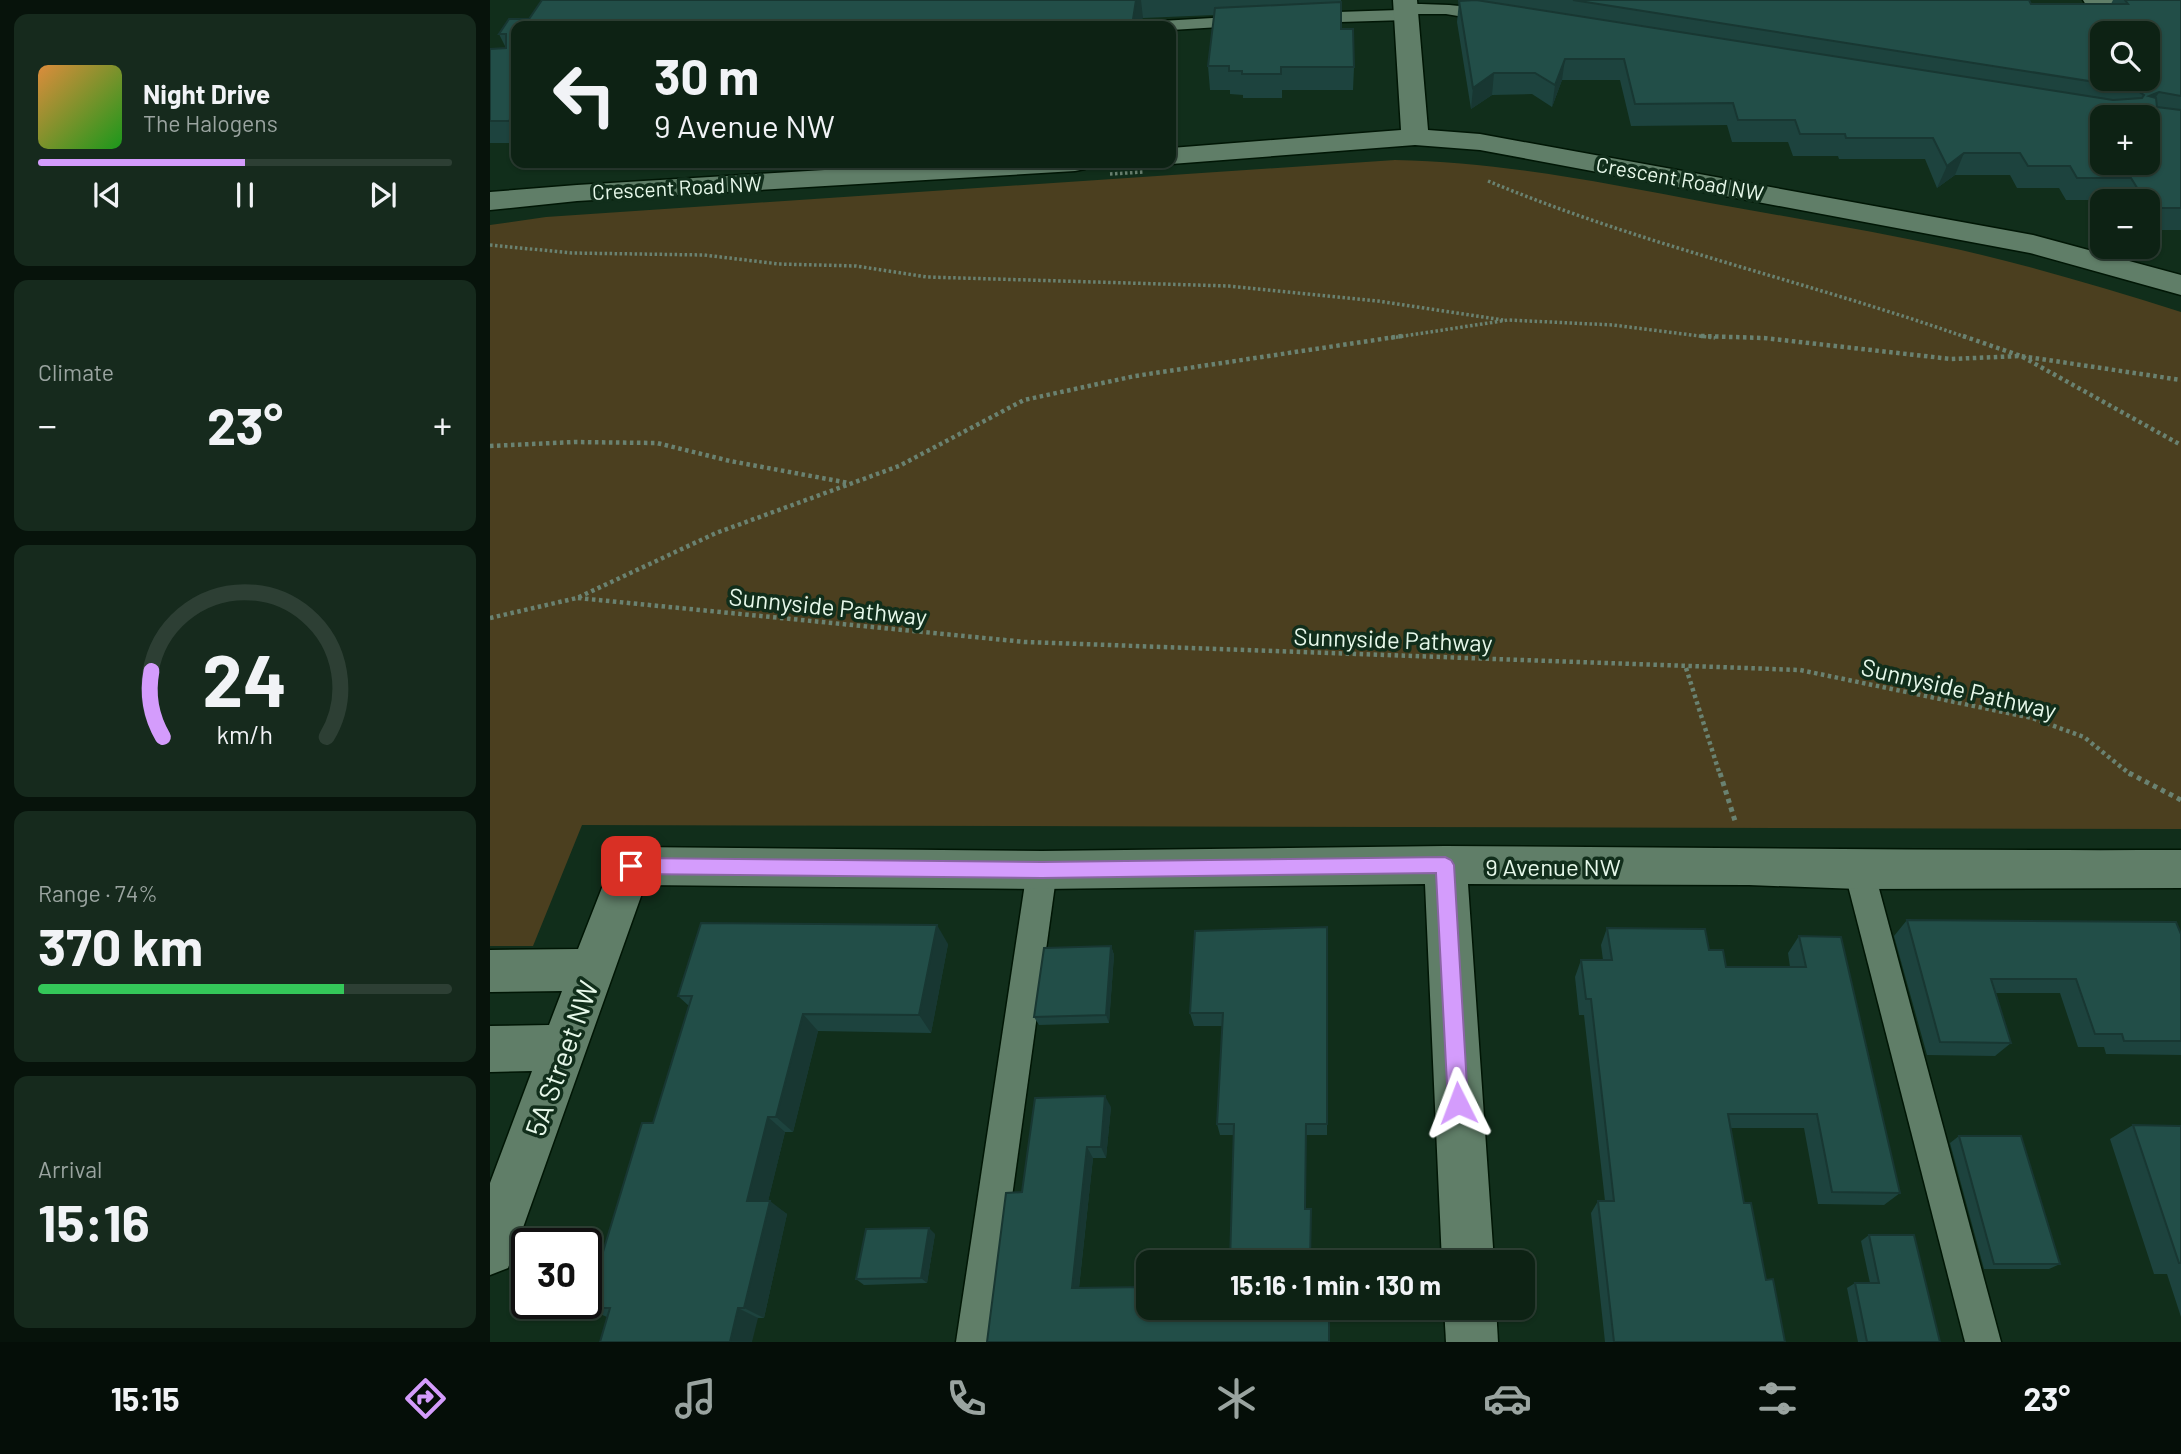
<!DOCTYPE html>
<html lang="en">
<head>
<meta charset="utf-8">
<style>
  :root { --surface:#0d2214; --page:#162a1d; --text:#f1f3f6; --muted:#9aa4a0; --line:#2d3f34; --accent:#d49cfc }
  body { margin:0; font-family:Barlow,sans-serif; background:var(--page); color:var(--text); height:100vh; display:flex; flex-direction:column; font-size:26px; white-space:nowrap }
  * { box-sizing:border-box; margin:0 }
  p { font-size:23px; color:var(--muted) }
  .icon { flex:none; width:38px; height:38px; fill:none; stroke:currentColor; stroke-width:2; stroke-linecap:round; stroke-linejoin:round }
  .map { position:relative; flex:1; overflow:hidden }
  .side { display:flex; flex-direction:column; gap:14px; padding:14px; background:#07130b; width:490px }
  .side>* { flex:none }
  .top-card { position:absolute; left:21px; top:21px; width:665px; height:147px; border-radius:14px; box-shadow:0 2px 5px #0004,0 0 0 2px var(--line); background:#0d2214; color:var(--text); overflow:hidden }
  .fabs { position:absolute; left:1600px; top:21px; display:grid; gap:14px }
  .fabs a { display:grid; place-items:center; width:70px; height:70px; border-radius:14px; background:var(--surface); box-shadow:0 2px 5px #0004,0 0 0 2px var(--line); font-size:35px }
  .speed { position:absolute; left:21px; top:1228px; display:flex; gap:14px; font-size:35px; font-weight:700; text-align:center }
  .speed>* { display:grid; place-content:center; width:91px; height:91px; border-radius:50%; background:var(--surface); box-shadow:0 2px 5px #0004,0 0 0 2px var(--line); line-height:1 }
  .speed .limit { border:4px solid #111; border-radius:10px; background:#fff; color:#111 }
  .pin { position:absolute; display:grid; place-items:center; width:60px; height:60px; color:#fff; margin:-30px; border-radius:14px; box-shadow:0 4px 10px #0006 }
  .me { position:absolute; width:77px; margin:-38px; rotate:357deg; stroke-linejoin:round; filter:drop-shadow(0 0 5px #0008) }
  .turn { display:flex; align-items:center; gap:24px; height:147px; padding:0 28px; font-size:32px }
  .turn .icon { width:91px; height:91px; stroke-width:2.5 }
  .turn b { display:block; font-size:49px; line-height:60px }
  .big { font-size:52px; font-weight:700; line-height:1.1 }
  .side .card { flex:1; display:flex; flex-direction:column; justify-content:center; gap:10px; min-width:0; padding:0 24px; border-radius:14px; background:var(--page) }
  .side .dial { align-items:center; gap:0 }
  .dial svg { height:182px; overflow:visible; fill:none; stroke:var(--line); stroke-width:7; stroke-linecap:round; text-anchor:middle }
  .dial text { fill:var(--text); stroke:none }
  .song { display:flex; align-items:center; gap:21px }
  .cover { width:84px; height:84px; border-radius:10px; background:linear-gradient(135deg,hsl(30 70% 55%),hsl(120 70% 35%)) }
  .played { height:7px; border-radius:4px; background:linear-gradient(90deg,var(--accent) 50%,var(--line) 50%) }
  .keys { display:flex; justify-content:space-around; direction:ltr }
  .heat { display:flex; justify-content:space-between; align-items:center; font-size:38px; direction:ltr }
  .charge { height:10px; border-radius:5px; background:linear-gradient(90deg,#34c759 74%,var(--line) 0) }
  .trip { position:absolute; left:646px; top:1250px; width:399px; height:70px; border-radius:14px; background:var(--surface); box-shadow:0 2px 5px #0004,0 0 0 2px var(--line); font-weight:700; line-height:70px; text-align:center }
  .tab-bar { display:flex; height:112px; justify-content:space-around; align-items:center; background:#050e08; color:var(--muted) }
  .tab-bar .icon { width:49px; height:49px }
  .tab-bar .current { color:var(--accent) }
  .tab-bar b { font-size:32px; color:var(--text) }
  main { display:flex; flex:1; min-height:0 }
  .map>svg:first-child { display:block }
  .green { fill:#4b3f1f }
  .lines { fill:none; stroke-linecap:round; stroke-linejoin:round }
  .lane-casing { stroke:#001605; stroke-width:3 }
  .street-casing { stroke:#001605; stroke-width:3 }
  .path-far2 { stroke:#6a8271; stroke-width:3.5; stroke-dasharray:2.5 2.5; stroke-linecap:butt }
  .path-far1 { stroke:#6a8271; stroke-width:4.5; stroke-dasharray:3.5 3.5; stroke-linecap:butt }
  .path { stroke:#6a8271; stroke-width:5; stroke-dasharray:4.5 4.5; stroke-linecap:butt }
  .lane { fill:#607e68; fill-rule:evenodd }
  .street { fill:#607e68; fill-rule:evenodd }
  .wall { fill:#1d433e }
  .shaded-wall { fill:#183732 }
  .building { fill:#224e48; stroke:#183732; stroke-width:2; fill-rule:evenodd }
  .route { fill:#d49cfc; stroke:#8a65a4; stroke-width:2 }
  .labels { text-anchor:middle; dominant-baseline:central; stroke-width:7; stroke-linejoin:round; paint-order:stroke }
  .far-street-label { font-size:21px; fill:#e7f8ea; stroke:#112e1b }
  .street-label { font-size:24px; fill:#e7f8ea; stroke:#112e1b }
  .near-street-label { font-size:28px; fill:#e7f8ea; stroke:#112e1b }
</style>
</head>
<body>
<main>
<section class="side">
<div class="card">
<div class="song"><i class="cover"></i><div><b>Night Drive</b><p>The Halogens</p></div></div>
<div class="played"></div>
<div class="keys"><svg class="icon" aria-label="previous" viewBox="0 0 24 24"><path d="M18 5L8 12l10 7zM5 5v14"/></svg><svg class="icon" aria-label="pause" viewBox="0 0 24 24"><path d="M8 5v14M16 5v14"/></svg><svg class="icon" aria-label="next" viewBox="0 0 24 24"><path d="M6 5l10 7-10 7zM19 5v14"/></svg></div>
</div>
<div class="card"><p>Climate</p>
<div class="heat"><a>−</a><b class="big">23°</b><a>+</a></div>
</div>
<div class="card dial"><svg viewBox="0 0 100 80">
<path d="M14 69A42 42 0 1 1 86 69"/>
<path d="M14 69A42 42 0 0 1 9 40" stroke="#d49cfc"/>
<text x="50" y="56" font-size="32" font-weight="700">24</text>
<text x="50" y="72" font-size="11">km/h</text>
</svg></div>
<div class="card"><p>Range · 74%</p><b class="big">370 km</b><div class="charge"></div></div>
<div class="card"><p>Arrival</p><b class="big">15:16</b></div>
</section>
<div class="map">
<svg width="1691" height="1342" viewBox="0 0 1691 1342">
  <rect width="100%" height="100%" fill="#112e1b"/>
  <path class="green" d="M905,160C1012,162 1115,183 1220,203C1304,218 1388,232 1471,250C1545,267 1618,289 1691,312V829L92,825L43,946H0V225L56,217Z"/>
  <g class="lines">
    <defs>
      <g id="lane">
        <path d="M916,4C936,4 999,4 1012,17L1004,22L956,14H924L922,19L916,20L817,23L809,18L817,13L909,10L910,5Z"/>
        <path d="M757,16L763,17L765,21L763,25L681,30V26H663L671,21Z"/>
        <path d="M552,857L562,861L567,870L502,1342H466L537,870L542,861Z"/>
        <path d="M1369,857L1379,861L1384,870L1511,1342H1475L1354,870L1359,861Z"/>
      </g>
      <g id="street">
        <path d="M903,0H927L938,130L990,134L1543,235L1691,275V295L1540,253L990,150L925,145L681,164L675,163H681V148L911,130Z"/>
        <path d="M1593,0H1657L1691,5V19L1605,7L1596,5Z"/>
        <path d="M451,163H599L595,169L585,171L87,201L0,210V192L87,185Z"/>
        <path d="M955,846C1200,847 1446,851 1691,850V888L1369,889L1259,885L978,884L1004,1262H952L935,884L552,889L155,885L25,1250L18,1268L0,1275V1183L42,1071L0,1072V1026L59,1025L72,991L0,992V950L88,949L126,852L141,847L552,851Z"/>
        <path d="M954,1307H1006L1008,1342H956Z"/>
      </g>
    </defs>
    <use href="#lane" class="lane-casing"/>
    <use href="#street" class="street-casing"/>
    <g class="path-far2">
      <path d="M620,174L653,172"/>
      <path d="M998,181C1154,246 1320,282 1478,338"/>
      <path d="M0,245L82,253L214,255L289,264L366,266L437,277L739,286L888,301L1013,320"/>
      <path d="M901,338L1018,320L1123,325L1225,338"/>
    </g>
    <g class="path-far1">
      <path d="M1211,336L1274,338L1461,359L1531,356L1691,380"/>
      <path d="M1473,336L1531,356L1691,445"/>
      <path d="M0,446L84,442L167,443L240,461L359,483"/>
      <path d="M88,598L535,642L1310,670L1542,718L1594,737L1641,775"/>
      <path d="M0,618L87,598L226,533L409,466L534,400L645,376L912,336"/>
      <path d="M1196,668L1230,775"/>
    </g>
    <g class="path">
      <path d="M1230,773L1246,824"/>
      <path d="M1639,773L1691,800"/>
    </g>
    <use href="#lane" class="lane"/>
    <use href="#street" class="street"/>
  </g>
  <g class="wall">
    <path d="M52,0H851V29L864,67L863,90H792V98H753V95L740,94V90H720L718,66L724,15L653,18L649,21L648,26H26V143H0V49L16,48L9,34L39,19Z"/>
    <path d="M981,0H1539L1541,4H1621L1623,0H1691V230H1657V201H1630L1629,200H1576L1569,188H1527L1520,175H1465L1447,188L1435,159H1349L1348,156H1303L1298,142H1242L1237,125L1141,126L1130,80H1072L1062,107L1042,94L1002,95L981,109L967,22L969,1Z"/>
    <path d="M1417,920L1691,934V1055L1616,1054L1614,1047H1588L1570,993H1506L1521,1043L1505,1056L1437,1055L1404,936Z"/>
    <path d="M837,927V1135H816L815,1209L821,1218V1262H740L744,1135H730L727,1124L732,1026H704L700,1013Z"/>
    <path d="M1117,928L1219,950L1236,967H1300L1298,953L1309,936L1410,1193L1394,1205L1328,1204L1314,1128H1241L1254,1203L1295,1342H1115L1101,1213L1108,1201H1115L1094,1015H1089L1085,977L1091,960H1113L1111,945Z"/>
    <path d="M458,944L441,1033L328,1031L303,1132H295L278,1201L297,1214L274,1318L117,1317L96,1308L163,1123L199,1006L188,996Z"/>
    <path d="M621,946L624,955L619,1023L549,1025L544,1017Z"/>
    <path d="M621,1107L616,1158H603L589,1288L497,1342L532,1192Z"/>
    <path d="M1643,1125L1691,1126V1317L1677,1274H1664L1620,1139Z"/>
    <path d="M1469,1136L1570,1264L1559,1269H1494L1460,1143Z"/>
    <path d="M445,1234L437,1283L374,1285L366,1279Z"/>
    <path d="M1379,1235L1450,1342H1368L1357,1288L1365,1283H1380L1371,1241Z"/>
  </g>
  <g class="shaded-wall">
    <path d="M646,0H651L653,18L649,21L648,26H642Z"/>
    <path d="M1075,59L1072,80L1062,107L1065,85Z"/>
    <path d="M1004,73L1002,95L981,109L983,88Z"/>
    <path d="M1669,92L1657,113L1659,96Z"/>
    <path d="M23,115L26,121V134L19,121Z"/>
    <path d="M1474,153L1465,175L1447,188L1457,166Z"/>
    <path d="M447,925L458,944L441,1033L429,1015Z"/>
    <path d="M621,946L624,955L619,1023L616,1015Z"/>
    <path d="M313,1014L328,1031L303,1132L286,1117Z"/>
    <path d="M615,1096L621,1107L616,1158L611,1147Z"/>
    <path d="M278,1117L295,1132L275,1214L257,1201Z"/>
    <path d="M597,1147L603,1158L588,1296L582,1288Z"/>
    <path d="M280,1201L297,1214L274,1318L254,1308Z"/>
    <path d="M439,1228L445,1234L437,1283L431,1278Z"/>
    <path d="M248,1308L268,1318L262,1342H240Z"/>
  </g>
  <g class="building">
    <path d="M52,0H646L642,26H26V115H23L19,121H0V49L16,48V34H9L19,19H39Z"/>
    <path d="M986,0L1623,100L1652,98L1654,95L1643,88L1083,0H1539L1541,4H1638L1635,0H1691V96L1669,92L1659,96L1666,98L1667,107L1691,110V208H1664L1658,199H1654L1641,178H1587L1580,166H1538L1530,153H1474L1457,166L1443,138H1356L1355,134H1310L1305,120H1248L1243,103L1145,104L1134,59H1075L1065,85L1045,73H1004L983,88L969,1ZM1612,33H1657V79H1612ZM1612,117H1657V163H1612Z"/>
    <path d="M851,2V29H863L864,67H791V74H752V71H739V66H718L725,8Z"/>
    <path d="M1417,920L1686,922L1691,934V1041H1634L1632,1034H1605L1586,979H1501L1521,1043L1450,1042Z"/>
    <path d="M211,923L447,925L429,1015L313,1014L286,1117H278L257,1201H280L254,1308H248L240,1342H110L120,1308H96L152,1123H163L202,996H188Z"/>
    <path d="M837,927V1124H816L815,1209H821L820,1262H740L744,1124H727L733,1013H700L705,931Z"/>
    <path d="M1117,928L1215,929L1219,950H1233L1236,967H1316L1309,936L1351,937L1410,1193L1342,1192L1327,1114H1238L1254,1203H1261L1276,1280L1283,1279L1295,1342H1124L1108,1201H1124L1101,999H1096L1091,960H1122Z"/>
    <path d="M621,946L616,1015L544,1017L554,948Z"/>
    <path d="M615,1096L611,1147H597L582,1288L658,1287V1307H839V1342H497L516,1193L532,1192L545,1098Z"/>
    <path d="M1643,1125L1691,1126V1263H1689Z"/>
    <path d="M1469,1136H1531L1570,1264H1504Z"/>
    <path d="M439,1228L431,1278L366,1279L376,1229Z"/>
    <path d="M1379,1235H1424L1450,1342H1377L1365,1283H1389Z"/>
  </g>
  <path class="route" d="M955,857L961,860L964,865L978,1103L975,1110L968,1113L961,1110L958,1103L946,873L552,878L141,874L135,872L132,866L135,861L141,858L552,862Z"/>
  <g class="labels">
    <g class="far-street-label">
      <text transform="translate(1190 178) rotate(10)">Crescent Road NW</text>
      <text transform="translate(187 187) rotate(-3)">Crescent Road NW</text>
    </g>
    <g class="street-label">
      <text transform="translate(338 606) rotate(6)">Sunnyside Pathway</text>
      <text transform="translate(903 639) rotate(2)">Sunnyside Pathway</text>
      <text transform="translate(1469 688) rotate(13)">Sunnyside Pathway</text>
      <text x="1063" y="866">9 Avenue NW</text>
    </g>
    <g class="near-street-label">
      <text transform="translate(71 1058) rotate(-70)">5A Street NW</text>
    </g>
  </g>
</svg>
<div class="fabs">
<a><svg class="icon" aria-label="search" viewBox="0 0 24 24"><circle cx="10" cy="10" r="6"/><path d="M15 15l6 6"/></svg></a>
<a>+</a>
<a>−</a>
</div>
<div class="speed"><div class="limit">30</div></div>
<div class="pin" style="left:141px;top:866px;background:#d93025"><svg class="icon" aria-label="arrive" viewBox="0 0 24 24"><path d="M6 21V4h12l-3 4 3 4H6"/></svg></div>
<svg class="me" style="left:968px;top:1103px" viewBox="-20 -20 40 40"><path d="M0-17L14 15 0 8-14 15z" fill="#d49cfc" stroke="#fff" stroke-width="4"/></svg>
<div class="trip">15:16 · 1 min · 130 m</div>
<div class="top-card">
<div class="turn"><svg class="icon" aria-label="left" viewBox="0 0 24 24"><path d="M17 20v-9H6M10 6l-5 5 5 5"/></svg><div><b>30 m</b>9 Avenue NW</div></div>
</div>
</div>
</main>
<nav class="tab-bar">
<b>15:15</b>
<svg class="icon current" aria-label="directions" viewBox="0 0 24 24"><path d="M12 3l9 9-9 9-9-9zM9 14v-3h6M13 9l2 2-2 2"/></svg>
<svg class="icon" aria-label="music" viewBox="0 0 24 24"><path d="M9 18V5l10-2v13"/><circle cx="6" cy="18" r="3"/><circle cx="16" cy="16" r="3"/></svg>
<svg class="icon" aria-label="phone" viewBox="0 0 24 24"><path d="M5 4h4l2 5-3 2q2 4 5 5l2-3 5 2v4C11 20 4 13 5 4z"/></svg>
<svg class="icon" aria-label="climate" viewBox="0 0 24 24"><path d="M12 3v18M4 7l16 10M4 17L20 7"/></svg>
<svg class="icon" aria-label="car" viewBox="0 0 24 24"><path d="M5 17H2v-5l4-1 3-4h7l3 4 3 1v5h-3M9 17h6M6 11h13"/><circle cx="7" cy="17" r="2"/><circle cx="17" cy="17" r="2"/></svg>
<svg class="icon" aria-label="filters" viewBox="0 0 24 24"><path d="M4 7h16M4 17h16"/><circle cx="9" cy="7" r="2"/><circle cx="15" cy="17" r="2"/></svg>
<b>23°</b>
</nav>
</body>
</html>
